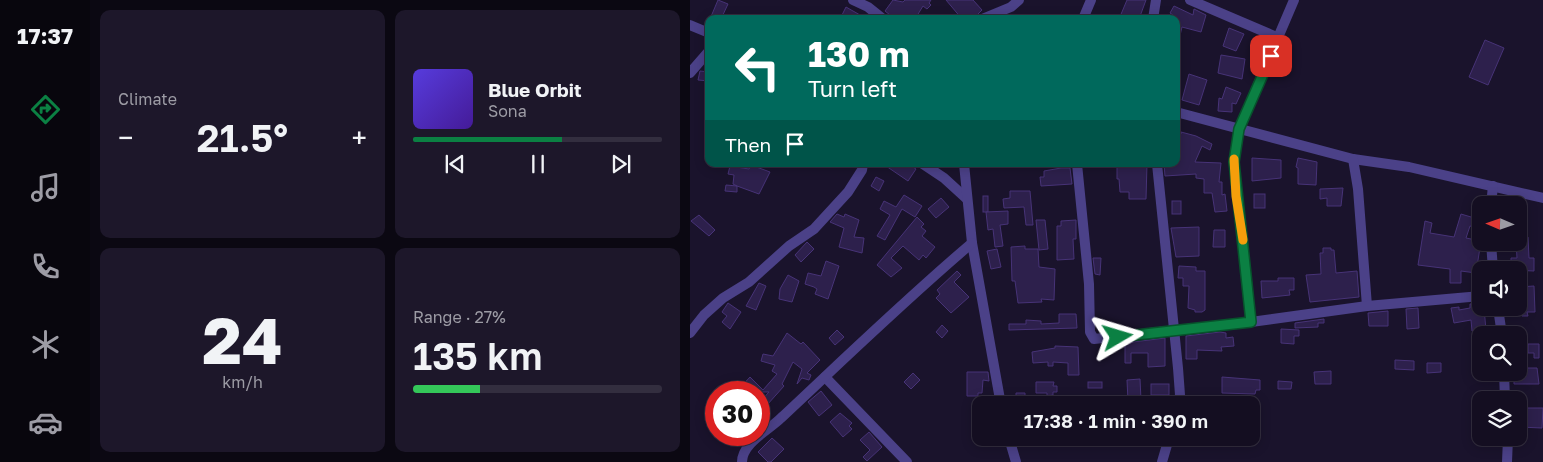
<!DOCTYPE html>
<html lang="en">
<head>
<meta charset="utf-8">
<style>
  :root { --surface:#140e21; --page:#1d172a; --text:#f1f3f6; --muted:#9d9ca5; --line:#332e3f; --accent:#0b8043 }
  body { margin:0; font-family:"Golos Text",sans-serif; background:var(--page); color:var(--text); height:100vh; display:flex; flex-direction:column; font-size:19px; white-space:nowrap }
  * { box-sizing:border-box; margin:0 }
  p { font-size:16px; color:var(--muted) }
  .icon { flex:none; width:28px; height:28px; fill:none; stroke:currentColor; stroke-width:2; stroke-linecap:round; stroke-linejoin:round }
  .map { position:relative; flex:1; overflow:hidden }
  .sheet { display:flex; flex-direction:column; gap:10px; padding:10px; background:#0b0812; width:600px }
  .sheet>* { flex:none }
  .banner { position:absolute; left:15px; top:15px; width:475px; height:152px; border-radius:10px; box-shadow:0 2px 12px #0003,0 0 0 1px var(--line); background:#00695c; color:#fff; overflow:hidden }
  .needle { width:32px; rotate:272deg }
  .controls { position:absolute; left:782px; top:196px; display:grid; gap:10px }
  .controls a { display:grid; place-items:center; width:55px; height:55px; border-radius:10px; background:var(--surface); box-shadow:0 2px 12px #0003,0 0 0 1px var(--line); font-size:25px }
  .speed { position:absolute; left:15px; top:381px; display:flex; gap:10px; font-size:25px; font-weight:700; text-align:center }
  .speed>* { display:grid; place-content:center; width:65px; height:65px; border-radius:50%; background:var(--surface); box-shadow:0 2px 12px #0003,0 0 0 1px var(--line); line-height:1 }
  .speed .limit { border:8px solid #d22; background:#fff; color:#111 }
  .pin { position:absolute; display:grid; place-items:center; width:42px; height:42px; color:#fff; margin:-21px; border-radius:10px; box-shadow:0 2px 8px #0006 }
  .me { position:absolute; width:55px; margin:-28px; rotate:83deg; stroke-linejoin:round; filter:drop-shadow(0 0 4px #0008) }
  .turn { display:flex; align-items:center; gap:18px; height:105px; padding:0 20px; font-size:22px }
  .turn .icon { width:65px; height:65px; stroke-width:2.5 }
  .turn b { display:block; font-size:35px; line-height:42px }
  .then { display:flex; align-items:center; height:48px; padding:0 20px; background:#0003; gap:10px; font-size:19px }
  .big { font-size:38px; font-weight:600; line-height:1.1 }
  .sheet .card { flex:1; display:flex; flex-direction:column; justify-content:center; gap:8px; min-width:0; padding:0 18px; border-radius:10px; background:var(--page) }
  .sheet .dial { align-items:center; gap:0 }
  .dial b { font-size:65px; line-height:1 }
  .song { display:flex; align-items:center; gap:15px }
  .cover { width:60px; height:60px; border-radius:8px; background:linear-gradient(135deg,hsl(250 70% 55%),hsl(260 70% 35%)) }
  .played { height:5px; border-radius:2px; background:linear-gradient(90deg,var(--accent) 60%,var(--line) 60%) }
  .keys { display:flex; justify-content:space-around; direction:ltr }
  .heat { display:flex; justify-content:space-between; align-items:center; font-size:28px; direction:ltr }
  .charge { height:8px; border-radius:4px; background:linear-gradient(90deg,#34c759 27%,var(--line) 0) }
  .sheet .tiles { flex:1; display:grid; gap:10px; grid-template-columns:repeat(2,1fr) }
  .trip { position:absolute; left:282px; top:396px; width:288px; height:50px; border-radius:10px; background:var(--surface); box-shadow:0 2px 12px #0003,0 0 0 1px var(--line); font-weight:600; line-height:50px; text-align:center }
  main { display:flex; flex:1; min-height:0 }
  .dock { display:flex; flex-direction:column; width:90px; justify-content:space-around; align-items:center; background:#08060d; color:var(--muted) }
  .dock .icon { width:35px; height:35px }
  .dock .selected { color:var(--accent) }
  .dock b { font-size:22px; color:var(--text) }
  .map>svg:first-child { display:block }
  .building { fill:#2d204c; stroke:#473377 }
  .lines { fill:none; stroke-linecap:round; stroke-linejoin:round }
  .minor { stroke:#4b4188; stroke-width:10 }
  .route-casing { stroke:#07532c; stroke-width:12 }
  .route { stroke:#0b8043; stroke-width:9 }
  .slow { stroke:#f59e0b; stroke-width:9 }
</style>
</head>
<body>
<main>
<nav class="dock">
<b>17:37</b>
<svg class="icon selected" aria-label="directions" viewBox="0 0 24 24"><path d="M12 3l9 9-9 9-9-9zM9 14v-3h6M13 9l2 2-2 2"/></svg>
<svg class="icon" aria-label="music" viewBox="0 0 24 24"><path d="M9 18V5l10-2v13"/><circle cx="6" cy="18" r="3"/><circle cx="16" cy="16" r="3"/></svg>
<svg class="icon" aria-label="phone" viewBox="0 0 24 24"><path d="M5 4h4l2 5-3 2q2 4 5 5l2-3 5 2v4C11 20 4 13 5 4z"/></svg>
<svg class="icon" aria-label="climate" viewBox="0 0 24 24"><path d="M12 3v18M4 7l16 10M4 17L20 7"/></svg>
<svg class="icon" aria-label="car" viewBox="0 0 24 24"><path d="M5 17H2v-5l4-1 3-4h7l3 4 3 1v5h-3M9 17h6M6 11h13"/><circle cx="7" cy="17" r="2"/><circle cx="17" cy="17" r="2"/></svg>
</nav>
<section class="sheet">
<div class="tiles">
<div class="card"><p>Climate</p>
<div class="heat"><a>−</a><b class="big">21.5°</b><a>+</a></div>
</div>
<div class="card">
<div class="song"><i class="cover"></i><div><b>Blue Orbit</b><p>Sona</p></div></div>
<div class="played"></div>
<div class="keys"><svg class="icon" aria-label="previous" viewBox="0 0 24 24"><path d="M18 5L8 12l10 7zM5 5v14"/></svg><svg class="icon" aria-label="pause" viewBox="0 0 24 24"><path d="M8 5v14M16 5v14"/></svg><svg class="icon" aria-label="next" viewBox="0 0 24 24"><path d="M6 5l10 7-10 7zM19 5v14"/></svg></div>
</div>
<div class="card dial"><b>24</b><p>km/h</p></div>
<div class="card"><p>Range · 27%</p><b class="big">135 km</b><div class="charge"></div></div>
</div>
</section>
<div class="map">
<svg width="853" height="462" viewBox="0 0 853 462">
  <rect width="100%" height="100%" fill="#1a132c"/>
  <g class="building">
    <path d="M28,0L38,4L31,19H20Z"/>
    <path d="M203,0L213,2L215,0H241L239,3L241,5L237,9L233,6L225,19H205L195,11Z"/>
    <path d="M256,0H283L292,10L283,19H272Z"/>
    <path d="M437,0H456L449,19H429Z"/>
    <path d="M484,6L503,15L504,9L516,15L511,32L492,27L488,44L486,43V19H482L483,15L480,13Z"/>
    <path d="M156,7L177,19H150Z"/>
    <path d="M539,28L554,34L546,51L533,46Z"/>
    <path d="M795,40L814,48L798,85L779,77Z"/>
    <path d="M531,55L555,59L552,79L528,73Z"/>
    <path d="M10,71L19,72V81L8,80Z"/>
    <path d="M499,74L517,80L509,105L492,100Z"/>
    <path d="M536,87L551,93L546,104L542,103V112L528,111L529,98L532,99Z"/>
    <path d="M491,132L506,136L522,144L520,150L512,146L505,162L531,163L529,182H532V195L535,194L537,211L525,212L522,193H514V179L506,178V174L475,176L474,164H486V133L491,134Z"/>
    <path d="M562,158L591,160V178L562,181Z"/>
    <path d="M608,158L627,162L626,185L608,184V168L606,167Z"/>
    <path d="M193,164H218L226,169L218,181Z"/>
    <path d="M427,164H457L456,199H439V192H430L429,179H427Z"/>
    <path d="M61,165L80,172L69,194L47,186V192L35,191L36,185L47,186L43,184L44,175L38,174L40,166L59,169Z"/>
    <path d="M371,168H380L382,184L351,186L350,177H354V171Z"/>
    <path d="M186,177L194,181L189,191L181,186Z"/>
    <path d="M653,188L651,206H637V198L630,199V189Z"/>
    <path d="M320,191H340L343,225H336L334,207L314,208L313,199L320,198Z"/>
    <rect x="564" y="194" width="11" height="14"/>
    <path d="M214,195L232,206L225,217L212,209L195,240L187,236L200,215L190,209L194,201L206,207Z"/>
    <rect x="293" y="196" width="5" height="16"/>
    <path d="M251,198L259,207L246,218L238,209Z"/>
    <rect x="482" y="201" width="9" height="13"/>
    <path d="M318,211V224L310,225L313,246L305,247L303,229L298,230L296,212Z"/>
    <path d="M147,214L154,217L155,214L169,220L164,237L174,238L172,253L149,247L154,228L140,222Z"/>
    <path d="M771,214L791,220L788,228L780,226L776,238L791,241L786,273L771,271V283H760V269L728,265L735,221L742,223L740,233L764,237Z"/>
    <path d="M9,215L25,230L19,236L1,221Z"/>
    <path d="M227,217L234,224L231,227L236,231L232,236L245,247L236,258L233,255L229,260L213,246L201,258L212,268L201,277L187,265Z"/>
    <path d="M346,220H355L358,249L349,250Z"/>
    <path d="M386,220V239H383L384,259L367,260V226H371V221Z"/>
    <path d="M509,227V256L486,257L481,228Z"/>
    <path d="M524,230H535V247H523Z"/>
    <path d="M838,237L839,258H844V271L821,270V258H827L826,242H829V238Z"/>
    <path d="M117,242L124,249L111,262L105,255Z"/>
    <path d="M335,246V249H348L349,267L365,269L364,300L351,299L352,302L328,303L325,281H322L321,247Z"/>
    <path d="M633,248H641V250H644L646,273L667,271L669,297L620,302L616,275L631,274L630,253H633Z"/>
    <path d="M307,249L311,267L301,269L297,251Z"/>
    <path d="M403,258H411L410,275L405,274Z"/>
    <path d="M136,261L149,266L138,299L125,294L127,289L124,287L115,284L118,273L131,276Z"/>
    <path d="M489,266L506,267V271H515V310L512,312H505V310L498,308L499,286H493V278H488Z"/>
    <path d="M267,271L271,275L264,282L279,297L261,313L246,298L250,294L247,290Z"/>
    <path d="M98,275L109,281L102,302L89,299L90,289Z"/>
    <path d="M588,278H604V290H599L600,295L572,298L571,281H588Z"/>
    <path d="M69,283L76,286L66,310L56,306Z"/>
    <path d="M844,286L845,312H837L838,316H832L831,311L829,312V287Z"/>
    <path d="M38,303L51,312L40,329L32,322L37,316L32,312Z"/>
    <path d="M791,303V308H794L796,330L782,331L781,320L764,323L761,308L769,307V310L780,308V304Z"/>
    <path d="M728,308L729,328L717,329L716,309Z"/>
    <path d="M698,311V326H679L678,313Z"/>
    <path d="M369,314H386L387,328L319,330V324H336V320L351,321V324L369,323Z"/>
    <path d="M634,319V323H628V327L605,328V323Z"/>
    <path d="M252,325L258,331L252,338L246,332Z"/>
    <path d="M591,329L609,330V336H604V344L591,343Z"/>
    <path d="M147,330L154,337L145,345L139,338Z"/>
    <path d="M530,332L536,333V338L543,337L544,346L531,347L532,351L507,350V359H496V336Z"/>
    <path d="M97,333L111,344L113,342L130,360L117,373L121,375L119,380L112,378L107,384L112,369L103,362L92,384L94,386L69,414V403L79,392H53L49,389L60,377L73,390L87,374L82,371L85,365L71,361L73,354L83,356Z"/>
    <path d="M475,338V366L458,367V353H441V363H435V343Z"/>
    <path d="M838,344H849V358H844V353H838Z"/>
    <path d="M365,346L388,347L389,375H378V363L363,362V366H358V362L343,363L342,352L365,348Z"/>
    <path d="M705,360L724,361V370L705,369Z"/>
    <path d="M737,363H751V372L737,373Z"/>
    <path d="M829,368H847L849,384H824V372H829Z"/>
    <path d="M641,371V384H625L624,372Z"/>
    <path d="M277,372H298L299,381L293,380L292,393H288V396H277Z"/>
    <path d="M223,373L230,380L221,389L214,382Z"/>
    <path d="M532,377L570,380V390H566L565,394L532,393Z"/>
    <path d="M450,379L451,400L438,401L437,380Z"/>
    <path d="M588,381L602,382L601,389H588Z"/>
    <path d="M346,382H364L363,386H367V392H363V395L357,396V393H346Z"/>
    <rect x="398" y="382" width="14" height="6"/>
    <rect x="461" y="384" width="18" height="11"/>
    <path d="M131,391L142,405L129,416L118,402Z"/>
    <path d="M326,393H335V399L346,398L347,405H326Z"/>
    <path d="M829,408H853L852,428L829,427Z"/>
    <path d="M150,413L162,423L159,426L162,429L153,437L140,422Z"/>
    <path d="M179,432L192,447L177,461L173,457L180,450L170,440Z"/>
    <path d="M82,438L94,449L81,462H78L68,452Z"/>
  </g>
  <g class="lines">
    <g class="minor">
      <path d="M163,0L178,7L193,19"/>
      <path d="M500,0L589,38"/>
      <path d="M292,19L321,7L329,0"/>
      <path d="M393,19L401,0"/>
      <path d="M463,19L466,0"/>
      <path d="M0,25L19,33"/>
      <path d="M0,73L19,51"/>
      <path d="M486,112L663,159L719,167L853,198"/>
      <path d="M663,159L668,189L677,306"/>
      <path d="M233,164L254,178L277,199"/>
      <path d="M274,164L282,243L311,405"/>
      <path d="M387,164L399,284L400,332L404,339L561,322L677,306L791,296"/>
      <path d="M467,164L488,368L490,395L487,405"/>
      <path d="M801,205L803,186"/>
      <path d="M801,242L803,270"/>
      <path d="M808,308L812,335"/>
      <path d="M561,322L544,163L549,129L604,0"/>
      <path d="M0,333L14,315L33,298L59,282L99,246L124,229L158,192L172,170L173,164"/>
      <path d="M814,372L815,400"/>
      <path d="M135,377L217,462"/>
      <path d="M319,438L326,462"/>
      <path d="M52,462C52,443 79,430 91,418C154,359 216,299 282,243"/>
      <path d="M472,462L479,438"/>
      <path d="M817,462L818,438"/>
    </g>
  </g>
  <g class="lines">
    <defs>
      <path id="route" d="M428,337L561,322L544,162L549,129L581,56"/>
    </defs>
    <use href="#route" class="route-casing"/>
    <use href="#route" class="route"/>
    <path class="slow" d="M544,159L546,196L553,240"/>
  </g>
</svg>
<div class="controls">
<a><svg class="needle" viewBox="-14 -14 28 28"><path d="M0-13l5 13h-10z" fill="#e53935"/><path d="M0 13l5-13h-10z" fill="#9d9ca5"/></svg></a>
<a><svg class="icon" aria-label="sound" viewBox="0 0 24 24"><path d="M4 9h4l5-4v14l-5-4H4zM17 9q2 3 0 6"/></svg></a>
<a><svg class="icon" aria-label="search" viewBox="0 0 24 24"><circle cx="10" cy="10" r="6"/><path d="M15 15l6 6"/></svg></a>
<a><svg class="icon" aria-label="layers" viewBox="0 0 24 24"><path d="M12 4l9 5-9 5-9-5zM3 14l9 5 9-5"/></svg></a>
</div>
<div class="speed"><div class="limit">30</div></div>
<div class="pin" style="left:581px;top:56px;background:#d93025"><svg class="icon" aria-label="arrive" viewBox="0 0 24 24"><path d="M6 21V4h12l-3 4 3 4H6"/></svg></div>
<svg class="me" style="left:428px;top:337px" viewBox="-20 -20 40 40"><path d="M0-17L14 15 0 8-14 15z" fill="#0b8043" stroke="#fff" stroke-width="4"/></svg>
<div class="trip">17:38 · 1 min · 390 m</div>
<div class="banner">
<div class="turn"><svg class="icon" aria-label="left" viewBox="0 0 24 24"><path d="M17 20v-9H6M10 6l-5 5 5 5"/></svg><div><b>130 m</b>Turn left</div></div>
<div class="then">Then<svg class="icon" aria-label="arrive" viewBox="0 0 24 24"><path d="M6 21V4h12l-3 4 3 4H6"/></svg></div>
</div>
</div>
</main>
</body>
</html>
